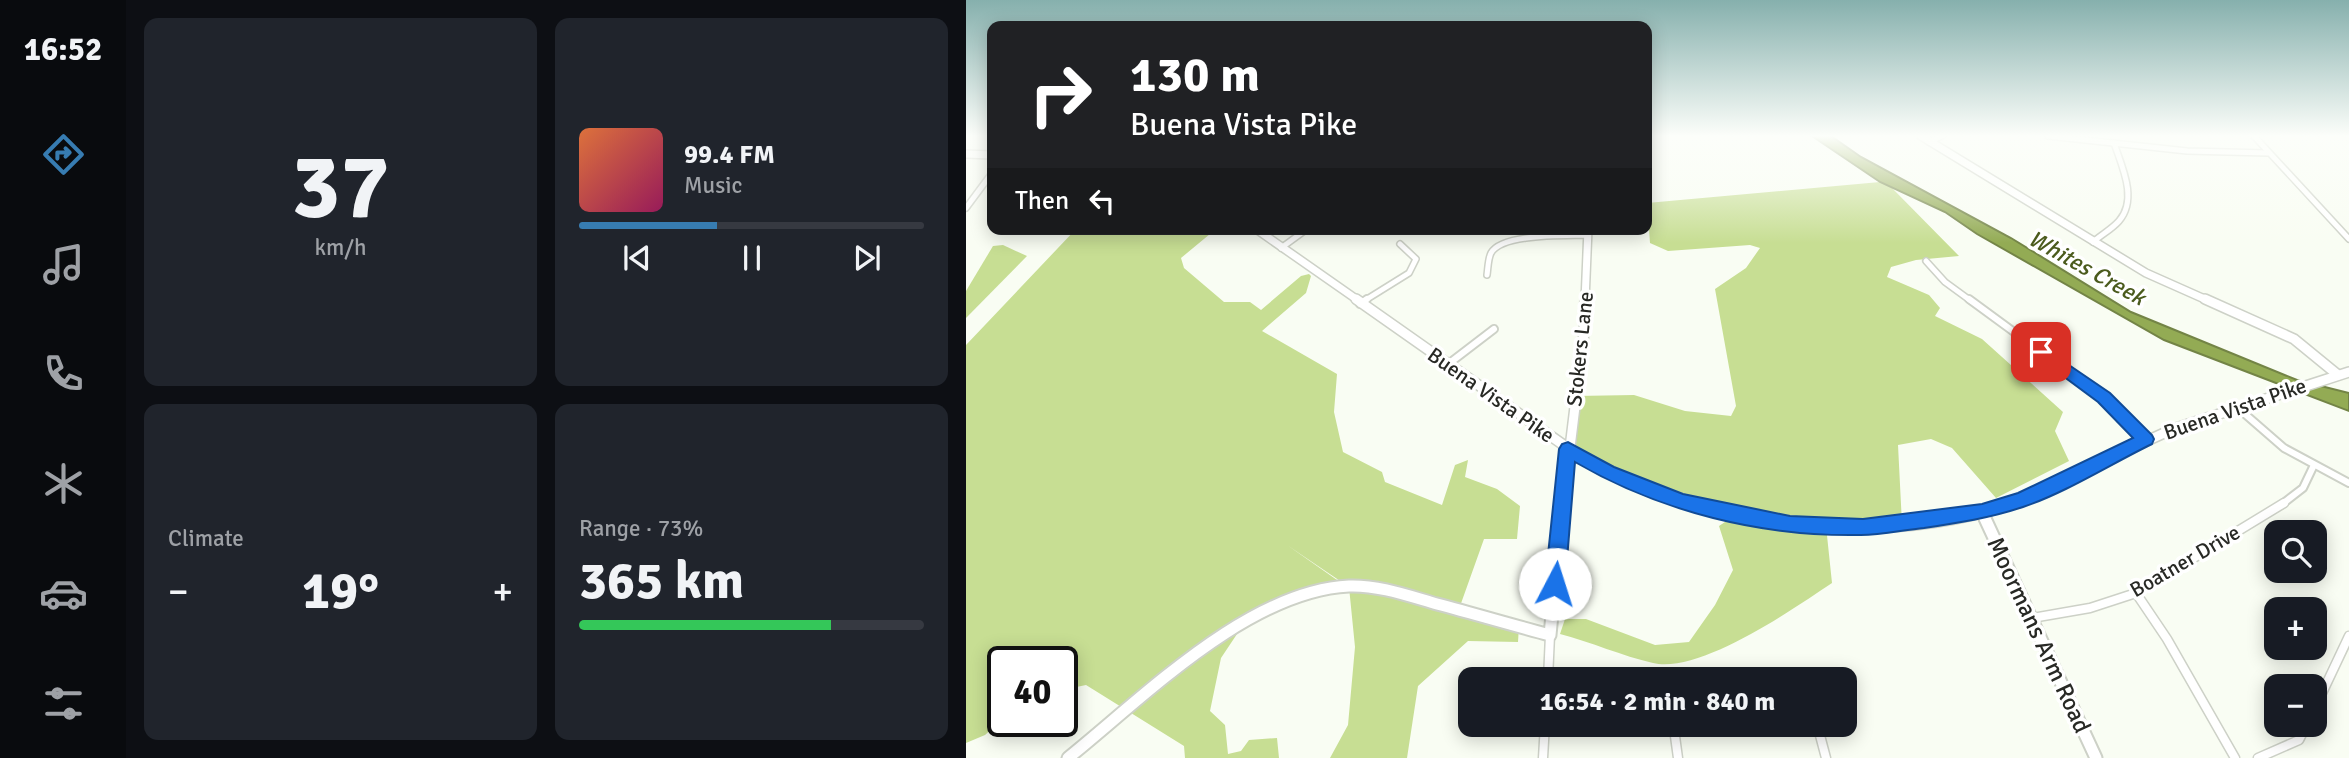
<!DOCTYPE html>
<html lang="en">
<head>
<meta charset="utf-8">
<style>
  :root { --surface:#171b24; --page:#20242c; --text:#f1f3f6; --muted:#9ea1a6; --line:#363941; --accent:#377cb1 }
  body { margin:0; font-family:Signika,sans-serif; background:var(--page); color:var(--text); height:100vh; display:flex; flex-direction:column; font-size:26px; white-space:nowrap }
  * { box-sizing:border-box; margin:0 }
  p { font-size:23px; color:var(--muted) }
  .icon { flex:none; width:38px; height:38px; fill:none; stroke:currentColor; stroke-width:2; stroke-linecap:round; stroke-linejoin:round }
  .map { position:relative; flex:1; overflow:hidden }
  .details { display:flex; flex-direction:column; gap:18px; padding:18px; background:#0d0f14; width:840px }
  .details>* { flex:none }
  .top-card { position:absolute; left:21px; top:21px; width:665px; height:214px; border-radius:14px; box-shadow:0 4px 18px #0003; background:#202124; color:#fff; overflow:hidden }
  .controls { position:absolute; left:1298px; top:520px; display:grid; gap:14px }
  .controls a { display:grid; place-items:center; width:63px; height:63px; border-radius:14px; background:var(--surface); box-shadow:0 4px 18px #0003; font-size:35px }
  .speed { position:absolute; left:21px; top:646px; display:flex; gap:14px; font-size:35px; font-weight:700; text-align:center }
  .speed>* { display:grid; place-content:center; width:91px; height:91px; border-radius:50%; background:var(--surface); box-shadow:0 4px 18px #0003; line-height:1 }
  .speed .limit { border:4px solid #111; border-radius:10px; background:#fff; color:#111 }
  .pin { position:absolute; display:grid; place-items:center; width:60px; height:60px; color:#fff; margin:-30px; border-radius:14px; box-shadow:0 4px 10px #0006 }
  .me { position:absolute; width:77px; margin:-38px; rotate:5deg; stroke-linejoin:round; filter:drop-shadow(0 0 5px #0008) }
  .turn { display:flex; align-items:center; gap:24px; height:147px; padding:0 28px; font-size:32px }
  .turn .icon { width:91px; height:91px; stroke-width:2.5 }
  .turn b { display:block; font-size:49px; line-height:60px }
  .then { display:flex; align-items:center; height:66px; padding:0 28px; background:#0003; gap:14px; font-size:26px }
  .big { font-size:52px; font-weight:700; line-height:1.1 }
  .details .tile { flex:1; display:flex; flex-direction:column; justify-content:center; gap:10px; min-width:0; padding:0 24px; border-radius:14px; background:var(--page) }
  .details .dial { align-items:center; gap:0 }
  .dial b { font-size:91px; line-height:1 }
  .song { display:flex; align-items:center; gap:21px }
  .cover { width:84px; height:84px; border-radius:10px; background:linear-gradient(135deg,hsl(20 70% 55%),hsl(330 70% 35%)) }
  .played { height:7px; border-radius:4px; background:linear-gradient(90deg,var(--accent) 40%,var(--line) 40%) }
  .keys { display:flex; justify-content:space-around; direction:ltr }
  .heat { display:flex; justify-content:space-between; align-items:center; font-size:38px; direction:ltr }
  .charge { height:10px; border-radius:5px; background:linear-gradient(90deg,#34c759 73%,var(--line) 0) }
  .details .tiles { flex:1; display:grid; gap:18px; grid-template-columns:repeat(2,1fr) }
  .trip { position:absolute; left:492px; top:667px; width:399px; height:70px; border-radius:14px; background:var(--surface); box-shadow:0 4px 18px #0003; font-weight:700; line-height:70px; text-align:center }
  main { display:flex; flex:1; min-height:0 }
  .tab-bar { display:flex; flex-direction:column; width:126px; justify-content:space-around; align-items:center; background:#090b0e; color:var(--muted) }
  .tab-bar .icon { width:49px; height:49px }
  .tab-bar .on { color:var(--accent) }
  .tab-bar b { font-size:32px; color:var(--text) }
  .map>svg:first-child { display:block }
  .green { fill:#c7de93 }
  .water { fill:#93ab54; stroke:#738446; stroke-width:2 }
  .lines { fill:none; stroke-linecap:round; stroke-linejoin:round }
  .street-far2-casing { stroke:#cdd1c7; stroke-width:8 }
  .street-far1-casing { stroke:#cdd1c7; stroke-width:10 }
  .street-casing { stroke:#cdd1c7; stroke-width:11 }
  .secondary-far2-casing { stroke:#cdd1c7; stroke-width:10 }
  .secondary-far1-casing { stroke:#cdd1c7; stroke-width:12 }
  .secondary-casing { stroke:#cdd1c7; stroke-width:15 }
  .street-far2 { stroke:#fff; stroke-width:5 }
  .street-far1 { stroke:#fff; stroke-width:6 }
  .street { stroke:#fff; stroke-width:8 }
  .secondary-far2 { stroke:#fff; stroke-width:7 }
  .secondary-far1 { stroke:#fff; stroke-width:9 }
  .secondary { stroke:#fff; stroke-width:11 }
  .route { fill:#1a73e8; stroke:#114b97; stroke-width:2 }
  .labels { text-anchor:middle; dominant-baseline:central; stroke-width:7; stroke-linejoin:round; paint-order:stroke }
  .street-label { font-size:21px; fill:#282925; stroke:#fff }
  .water-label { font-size:23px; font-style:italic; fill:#4b5b1d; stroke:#fff }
  .near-street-label { font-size:24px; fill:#282925; stroke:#fff }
</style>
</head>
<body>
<main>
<nav class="tab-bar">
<b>16:52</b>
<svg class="icon on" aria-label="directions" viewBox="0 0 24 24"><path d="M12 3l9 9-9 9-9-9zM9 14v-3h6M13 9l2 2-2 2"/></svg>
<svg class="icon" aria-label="music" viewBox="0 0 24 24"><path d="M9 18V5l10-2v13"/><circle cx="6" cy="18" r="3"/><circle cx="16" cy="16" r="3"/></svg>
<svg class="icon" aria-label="phone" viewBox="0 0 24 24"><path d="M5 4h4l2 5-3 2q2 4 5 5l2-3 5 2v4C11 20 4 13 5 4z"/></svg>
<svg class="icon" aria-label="climate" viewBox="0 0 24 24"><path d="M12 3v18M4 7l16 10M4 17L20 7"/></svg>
<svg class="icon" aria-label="car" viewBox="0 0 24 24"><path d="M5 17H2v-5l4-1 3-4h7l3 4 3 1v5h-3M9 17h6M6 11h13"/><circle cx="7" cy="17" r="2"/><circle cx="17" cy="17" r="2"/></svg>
<svg class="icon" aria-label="filters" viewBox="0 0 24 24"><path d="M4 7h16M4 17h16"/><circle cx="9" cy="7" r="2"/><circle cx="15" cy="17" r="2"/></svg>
</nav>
<section class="details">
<div class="tiles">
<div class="tile dial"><b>37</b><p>km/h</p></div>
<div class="tile">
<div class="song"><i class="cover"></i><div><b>99.4 FM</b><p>Music</p></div></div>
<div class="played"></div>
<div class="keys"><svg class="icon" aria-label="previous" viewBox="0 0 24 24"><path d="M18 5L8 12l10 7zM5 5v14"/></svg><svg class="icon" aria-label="pause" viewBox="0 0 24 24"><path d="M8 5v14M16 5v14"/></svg><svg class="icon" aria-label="next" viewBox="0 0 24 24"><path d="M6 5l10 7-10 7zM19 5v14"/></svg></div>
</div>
<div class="tile"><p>Climate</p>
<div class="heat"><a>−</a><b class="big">19°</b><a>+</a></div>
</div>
<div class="tile"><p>Range · 73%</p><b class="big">365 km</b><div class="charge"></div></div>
</div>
</section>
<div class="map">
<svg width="1383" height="758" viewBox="0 0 1383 758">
  <rect width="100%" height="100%" fill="#f9fdf3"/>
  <g class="green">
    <path d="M914,182L926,188L993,256L950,260L925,267L921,277L963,295L974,308L969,316L1016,339L1097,412L1089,431L1103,461L1030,498L986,448L965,439L932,445L936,524L860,526L866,583C827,609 734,674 687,663C656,656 625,642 594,634L599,619H620L689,645L723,642L749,605L767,570L753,526L768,516L715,501L602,449L610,396L668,395L719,411L765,416L770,406L749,289L780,268L794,248L784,245L702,251L684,243L681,203Z"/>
    <path d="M110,229H250L215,258L218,268L258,302H284L295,310L335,276L343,274L345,276L340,293L296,331L371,374L368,412L377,452L416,472L419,482L476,505L489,465L502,460L499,477L531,489L554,506L551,539H518L493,609L553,626L552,642L502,641L452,686L441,758H364L382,725L389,647L383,587L321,545L381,587L334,596L281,619L255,658L244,711L259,725L262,754L275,751L283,740L311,738L313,758H219L218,746L120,685L96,690V662H37V719L19,735L0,743V345Z"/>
    <path d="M37,245L61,256L0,318V291L27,246Z"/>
  </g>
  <path class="water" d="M846,136H865L895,157L1045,238L1165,312L1331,380L1383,393V411L1198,340L1011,234L979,212L914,182Z"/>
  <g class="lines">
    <defs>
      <g id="street-far2">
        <path d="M1082,136L1221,151L1302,153"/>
        <path d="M1288,136L1383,239"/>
        <path d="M963,142L976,136"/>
        <path d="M0,208L26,173"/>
        <path d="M1127,242C1135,235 1146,229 1153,221C1172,199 1156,167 1148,143"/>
        <path d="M315,248L341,229"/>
        <path d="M960,261L979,282L1005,301"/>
        <path d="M521,275C522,268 522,259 525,253C536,233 601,236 622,235"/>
        <path d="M398,301L443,273L450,259L434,244"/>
      </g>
      <g id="street-far1">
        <path d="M1003,299L1138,398L1180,439"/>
        <path d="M394,304L401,299"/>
        <path d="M481,365L528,329"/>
        <path d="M1272,408L1318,448L1383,483"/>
        <path d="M1315,505L1337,488L1348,465"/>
      </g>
      <g id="street">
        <path d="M1170,593L1201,639L1269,758"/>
        <path d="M1066,618L1124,608L1170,593L1318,503"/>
        <path d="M582,679L584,635"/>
        <path d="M1349,708L1383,636"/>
        <path d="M851,724L860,758"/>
        <path d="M708,729L712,758"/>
        <path d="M577,758L579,724"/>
        <path d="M1292,758L1333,740L1341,724"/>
      </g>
      <g id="secondary-far2">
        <path d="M955,136L1180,273L1243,301"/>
        <path d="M0,154L26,155"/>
        <path d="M290,229L393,301"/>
        <path d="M619,301L622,229"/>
      </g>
      <g id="secondary-far1">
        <path d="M390,299L616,458L658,479L733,505"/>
        <path d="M1239,299L1328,339L1372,375"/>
        <path d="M597,505L618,333L619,299"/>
        <path d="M1040,505L1207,429L1383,372"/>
      </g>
      <g id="secondary">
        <path d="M727,503C828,533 945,536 1045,503"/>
        <path d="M1016,512L1130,758"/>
        <path d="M102,758C178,697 282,591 383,586C413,585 443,596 471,604C509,614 546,625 584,635L597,503"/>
      </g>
    </defs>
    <use href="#street-far2" class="street-far2-casing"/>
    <use href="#street-far1" class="street-far1-casing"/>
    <use href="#street" class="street-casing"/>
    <use href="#secondary-far2" class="secondary-far2-casing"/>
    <use href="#secondary-far1" class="secondary-far1-casing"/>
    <use href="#secondary" class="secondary-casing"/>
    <use href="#street-far2" class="street-far2"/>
    <use href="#street-far1" class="street-far1"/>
    <use href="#street" class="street"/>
    <use href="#secondary-far2" class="secondary-far2"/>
    <use href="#secondary-far1" class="secondary-far1"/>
    <use href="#secondary" class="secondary"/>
  </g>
  <linearGradient id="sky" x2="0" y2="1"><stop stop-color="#86b0ad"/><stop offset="0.56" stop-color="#fcfefa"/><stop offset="1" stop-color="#fcfefa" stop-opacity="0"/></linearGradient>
  <rect width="1383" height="243" fill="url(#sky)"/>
  <path class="route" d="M1075,346L1144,393L1186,435L1188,439L1186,444C1145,464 1099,493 1057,507C1024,518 992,523 958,528C937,530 916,535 895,535C796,537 695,512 609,462L599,584L596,590L589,593L582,590L579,584L593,449L596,444L602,442L648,467L717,494L824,516L897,519L1016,504L1052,493L1167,438L1132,402L1070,356L1067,352L1070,348Z"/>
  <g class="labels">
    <g class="street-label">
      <text transform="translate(614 349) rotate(-84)">Stokers Lane</text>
      <text transform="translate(525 395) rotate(35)">Buena Vista Pike</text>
      <text transform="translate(1269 409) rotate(-19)">Buena Vista Pike</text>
      <text transform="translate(1219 561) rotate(-30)">Boatner Drive</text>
    </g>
    <g class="water-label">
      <text transform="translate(1121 268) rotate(29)">Whites Creek</text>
    </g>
    <g class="near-street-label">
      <text transform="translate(1073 635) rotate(65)">Moormans Arm Road</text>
    </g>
  </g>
</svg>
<div class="controls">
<a><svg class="icon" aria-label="search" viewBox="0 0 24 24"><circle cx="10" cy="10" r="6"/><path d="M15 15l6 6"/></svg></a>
<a>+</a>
<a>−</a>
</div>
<div class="speed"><div class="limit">40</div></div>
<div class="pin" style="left:1075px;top:352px;background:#d93025"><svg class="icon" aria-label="arrive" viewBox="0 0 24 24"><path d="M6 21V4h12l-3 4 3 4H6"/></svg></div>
<svg class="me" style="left:589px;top:584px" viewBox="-20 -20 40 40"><circle r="19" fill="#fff"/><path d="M0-13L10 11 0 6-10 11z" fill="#1a73e8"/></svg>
<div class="trip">16:54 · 2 min · 840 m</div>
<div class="top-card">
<div class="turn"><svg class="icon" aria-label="right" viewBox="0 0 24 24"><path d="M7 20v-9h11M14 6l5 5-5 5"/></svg><div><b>130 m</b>Buena Vista Pike</div></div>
<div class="then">Then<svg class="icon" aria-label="left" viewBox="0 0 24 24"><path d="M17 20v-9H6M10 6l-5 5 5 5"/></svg></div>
</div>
</div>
</main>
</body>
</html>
